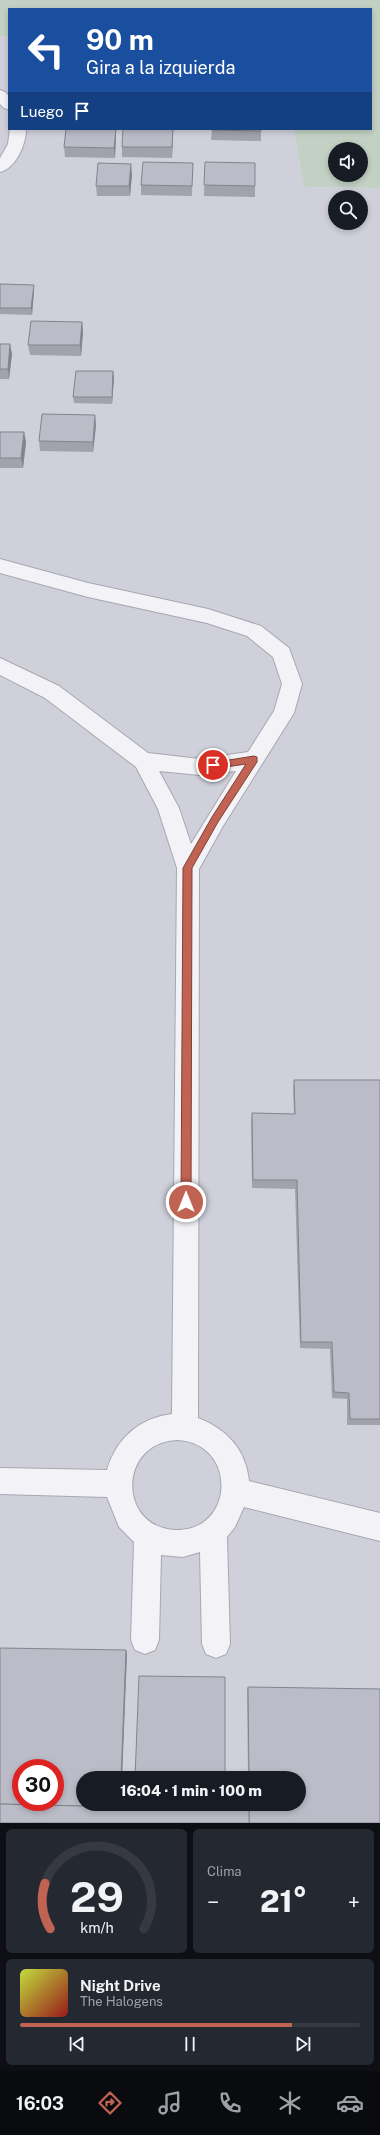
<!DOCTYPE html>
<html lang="es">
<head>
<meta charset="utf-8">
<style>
  :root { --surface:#171b24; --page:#242831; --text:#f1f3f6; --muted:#9ea1a6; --line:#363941; --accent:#c16352 }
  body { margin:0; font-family:"Public Sans",sans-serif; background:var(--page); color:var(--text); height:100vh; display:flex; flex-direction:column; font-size:15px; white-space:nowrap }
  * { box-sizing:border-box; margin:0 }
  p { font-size:13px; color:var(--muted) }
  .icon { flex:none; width:22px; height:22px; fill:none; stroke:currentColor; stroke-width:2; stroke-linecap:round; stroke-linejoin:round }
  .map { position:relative; height:1823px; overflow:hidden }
  .details { display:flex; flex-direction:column; gap:6px; padding:6px; background:#0d0f14; flex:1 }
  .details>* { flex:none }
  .top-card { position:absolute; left:8px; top:8px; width:364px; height:122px; border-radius:0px; box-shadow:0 2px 6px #0003; background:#1a4fa0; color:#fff; overflow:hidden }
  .buttons { position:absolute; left:328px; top:142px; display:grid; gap:8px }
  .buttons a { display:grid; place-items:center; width:40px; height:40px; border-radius:50%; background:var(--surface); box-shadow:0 2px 6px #0003; font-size:20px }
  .speed { position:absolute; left:12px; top:1759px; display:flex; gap:8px; font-size:20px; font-weight:700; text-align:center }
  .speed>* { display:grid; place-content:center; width:52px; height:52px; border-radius:50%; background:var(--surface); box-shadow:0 2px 6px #0003; line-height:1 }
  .speed .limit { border:6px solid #d22; background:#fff; color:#111 }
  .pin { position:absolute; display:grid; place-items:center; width:34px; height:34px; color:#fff; margin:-17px; border:2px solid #fff; border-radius:50%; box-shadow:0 1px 4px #0007 }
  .me { position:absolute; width:44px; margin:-22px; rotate:0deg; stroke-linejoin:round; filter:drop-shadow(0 0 3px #0008) }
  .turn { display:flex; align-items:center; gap:14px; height:84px; padding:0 12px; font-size:18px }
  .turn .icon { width:52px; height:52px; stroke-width:2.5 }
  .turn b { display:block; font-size:28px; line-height:34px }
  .then { display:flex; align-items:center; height:38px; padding:0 12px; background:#0003; gap:8px; font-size:15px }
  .big { font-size:30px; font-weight:800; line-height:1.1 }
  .details .tile { flex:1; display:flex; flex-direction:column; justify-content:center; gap:6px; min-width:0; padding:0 14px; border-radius:6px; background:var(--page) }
  .details .dial { align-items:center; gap:0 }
  .dial svg { height:104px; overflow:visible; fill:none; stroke:var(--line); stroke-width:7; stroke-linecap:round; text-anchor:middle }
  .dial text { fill:var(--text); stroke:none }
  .song { display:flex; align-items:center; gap:12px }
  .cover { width:48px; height:48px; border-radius:6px; background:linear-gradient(135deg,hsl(70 70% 55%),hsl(0 70% 35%)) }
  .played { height:4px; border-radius:2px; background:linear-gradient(90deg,var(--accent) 80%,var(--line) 80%) }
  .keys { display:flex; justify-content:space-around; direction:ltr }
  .heat { display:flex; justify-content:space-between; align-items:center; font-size:22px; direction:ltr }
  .details .tiles { flex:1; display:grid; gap:6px; grid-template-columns:1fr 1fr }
  .tile:last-child { grid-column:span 2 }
  .trip { position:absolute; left:76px; top:1771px; width:230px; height:40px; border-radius:20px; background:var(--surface); box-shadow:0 2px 6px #0003; font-weight:800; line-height:40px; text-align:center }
  .tab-bar { display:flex; height:64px; justify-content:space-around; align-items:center; background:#090b0e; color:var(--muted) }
  .tab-bar .icon { width:28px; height:28px }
  .tab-bar .active { color:var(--accent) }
  .tab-bar b { font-size:18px; color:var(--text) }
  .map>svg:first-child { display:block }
  .built { fill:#cfd0da; fill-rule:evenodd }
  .green { fill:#c2d1c3; fill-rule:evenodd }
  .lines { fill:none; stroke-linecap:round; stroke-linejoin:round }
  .minor-casing { stroke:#a7a7b2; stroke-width:2 }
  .minor { fill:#f3f3f7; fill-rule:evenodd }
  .wall { fill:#a1a2ab }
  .shaded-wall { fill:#83848b }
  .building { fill:#bbbcc7; stroke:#83848b; fill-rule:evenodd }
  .route { fill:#c16352; stroke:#7d4035 }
</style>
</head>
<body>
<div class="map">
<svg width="380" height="1823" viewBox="0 0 380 1823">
  <rect width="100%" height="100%" fill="#e1e1e8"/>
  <path class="built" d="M9,35V129H294L304,187L380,188V1823H0V37ZM335,197H361V223H335ZM21,1768H55V1802H21ZM83,1778H299V1804H83Z"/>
  <path class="green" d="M0,0H380V188L304,187L294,129H371V9H9V35L0,37ZM335,149H361V175H335Z"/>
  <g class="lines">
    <defs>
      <g id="minor">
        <path d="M0,90L5,92L9,96V110L4,108L0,104Z"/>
        <path d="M10,129H26C26,145 16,168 0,172V158L8,144Z"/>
        <path d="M0,559L88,583L208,609L261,626L289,648L302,684L294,713L223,826L199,869L198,1418C227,1429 246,1450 249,1481L380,1513V1541L244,1507L235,1527L227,1537L230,1644L226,1654L216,1658L206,1654L202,1644L200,1552L183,1557L161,1555L159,1640L155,1650L145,1654L135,1650L131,1640L134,1542L119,1527L107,1497L0,1494V1468L107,1470C116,1439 139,1418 172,1414L177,868L158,809L136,767L45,698L0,675V658L59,686L148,753L200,759L248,752L274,711L282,684L273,657L247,636L207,623L88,597L0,573ZM159,771L200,775L236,771L191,844L179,808ZM177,1440C238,1443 235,1531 176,1530C118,1528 117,1443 177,1440Z"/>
      </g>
    </defs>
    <use href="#minor" class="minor-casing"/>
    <use href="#minor" class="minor"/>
  </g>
  <g class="wall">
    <path d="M66,129H116V136L115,158L65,157L64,147Z"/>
    <path d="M173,129L172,158L122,157V147Z"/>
    <path d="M212,129H261V141L211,140Z"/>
    <path d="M205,162L255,186V197L204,196Z"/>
    <path d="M193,163L192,196L141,195V185Z"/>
    <path d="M132,174L130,196H97L96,186Z"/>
    <path d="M0,284L34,285V291L32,315L0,314Z"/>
    <path d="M82,322L83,332L81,356L30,355L28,345Z"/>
    <path d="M0,344L12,354L9,379H0Z"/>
    <path d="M113,371L114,378L112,404L74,403L73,397Z"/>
    <path d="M96,425L93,452L40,451L39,441Z"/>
    <path d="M0,432H24L26,442L23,468H0Z"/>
    <path d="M294,1080H380V1425H347V1399L332,1398L330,1349L300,1348L295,1189L252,1188L251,1122L252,1113L294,1114L293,1089Z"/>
    <path d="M127,1653L122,1778H83V1804H299V1778H248L247,1690L248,1687L380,1823H0Z"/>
  </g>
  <g class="shaded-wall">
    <path d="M116,129V136L115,158L114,148Z"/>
    <path d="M173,129V136L172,158V147Z"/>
    <path d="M131,164L132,174L130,196L129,186Z"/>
    <path d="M34,285V291L32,315L31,308Z"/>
    <path d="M82,322L83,332L81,356L80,345Z"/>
    <path d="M10,344L12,354L9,379L8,369Z"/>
    <path d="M113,371L114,378L112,404V397Z"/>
    <path d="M95,415L96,425L93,452V442Z"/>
    <path d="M24,432L26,442L23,468L21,458Z"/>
    <path d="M126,1650L127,1653L122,1778H121Z"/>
  </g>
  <g class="building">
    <path d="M66,129H116L114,148L64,147Z"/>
    <path d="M123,129H173L172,147H122Z"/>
    <path d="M212,129H261V131L212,130Z"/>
    <path d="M143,162L193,163L192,186L141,185Z"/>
    <path d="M205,162L255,163V186L204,185Z"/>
    <path d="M98,163L131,164L129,186H96Z"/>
    <path d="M0,284L34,285L31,308H0Z"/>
    <path d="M31,321L82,322L80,345H28Z"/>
    <path d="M0,344H10L8,369H0Z"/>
    <path d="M76,371H113L112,397H73Z"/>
    <path d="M42,414L95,415L93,442L39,441Z"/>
    <path d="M0,432H24L21,458H0Z"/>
    <path d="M294,1080H380V1419H350L349,1393L334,1392L332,1342H301L297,1180H253L252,1113L295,1114Z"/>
    <path d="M0,1648L126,1650L121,1778H83V1804H120V1807L0,1804ZM21,1768H55V1802H21Z"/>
    <path d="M139,1676L225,1677V1778H135Z"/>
    <path d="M248,1687L380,1689V1823H249V1804H299V1778H249Z"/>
    <path d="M0,1804L120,1807V1804H249V1823H0Z"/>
  </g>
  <path class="route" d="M254,756L257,757V762L218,822L192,868L191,1202L186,1207L181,1202L183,868L212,817L246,764L213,769L210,768V763Z"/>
</svg>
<div class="buttons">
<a><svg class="icon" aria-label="sound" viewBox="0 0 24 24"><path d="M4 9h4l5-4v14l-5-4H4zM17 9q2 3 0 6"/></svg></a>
<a><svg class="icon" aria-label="search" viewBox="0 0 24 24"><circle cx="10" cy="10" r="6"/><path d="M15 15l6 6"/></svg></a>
</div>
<div class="speed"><div class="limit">30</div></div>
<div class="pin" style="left:213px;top:765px;background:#d93025"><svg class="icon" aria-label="arrive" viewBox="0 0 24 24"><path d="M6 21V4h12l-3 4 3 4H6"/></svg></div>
<svg class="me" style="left:186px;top:1202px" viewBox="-20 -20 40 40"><circle r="17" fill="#c16352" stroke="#fff" stroke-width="3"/><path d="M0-11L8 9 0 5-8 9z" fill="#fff"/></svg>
<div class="trip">16:04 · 1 min · 100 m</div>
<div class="top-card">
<div class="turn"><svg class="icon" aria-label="left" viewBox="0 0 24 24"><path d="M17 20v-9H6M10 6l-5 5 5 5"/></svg><div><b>90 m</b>Gira a la izquierda</div></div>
<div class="then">Luego<svg class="icon" aria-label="arrive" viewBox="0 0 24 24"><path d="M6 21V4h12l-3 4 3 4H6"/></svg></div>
</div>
</div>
<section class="details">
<div class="tiles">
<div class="tile dial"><svg viewBox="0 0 100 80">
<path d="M14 69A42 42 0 1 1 86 69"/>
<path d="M14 69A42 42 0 0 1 10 34" stroke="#c16352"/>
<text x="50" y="56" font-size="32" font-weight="700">29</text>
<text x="50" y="72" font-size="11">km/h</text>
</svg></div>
<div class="tile"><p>Clima</p>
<div class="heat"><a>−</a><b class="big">21°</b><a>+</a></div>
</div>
<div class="tile">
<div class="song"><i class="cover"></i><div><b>Night Drive</b><p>The Halogens</p></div></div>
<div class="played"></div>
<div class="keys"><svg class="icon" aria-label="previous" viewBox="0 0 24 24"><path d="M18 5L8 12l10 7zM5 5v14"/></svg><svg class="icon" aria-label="pause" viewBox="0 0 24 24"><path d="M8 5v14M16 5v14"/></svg><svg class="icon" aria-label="next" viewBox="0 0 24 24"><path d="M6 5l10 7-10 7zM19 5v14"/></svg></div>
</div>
</div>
</section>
<nav class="tab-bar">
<b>16:03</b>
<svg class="icon active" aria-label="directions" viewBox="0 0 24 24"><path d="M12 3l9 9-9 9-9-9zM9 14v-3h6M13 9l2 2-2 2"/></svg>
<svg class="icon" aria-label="music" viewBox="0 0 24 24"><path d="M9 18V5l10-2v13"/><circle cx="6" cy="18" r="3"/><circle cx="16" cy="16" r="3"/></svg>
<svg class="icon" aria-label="phone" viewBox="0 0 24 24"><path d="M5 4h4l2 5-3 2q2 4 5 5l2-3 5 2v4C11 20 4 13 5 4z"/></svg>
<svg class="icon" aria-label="climate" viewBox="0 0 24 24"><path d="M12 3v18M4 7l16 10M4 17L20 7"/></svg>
<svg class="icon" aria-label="car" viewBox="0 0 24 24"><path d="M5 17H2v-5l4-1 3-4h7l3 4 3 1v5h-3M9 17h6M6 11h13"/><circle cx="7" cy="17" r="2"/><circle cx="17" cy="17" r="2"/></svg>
</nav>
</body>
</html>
